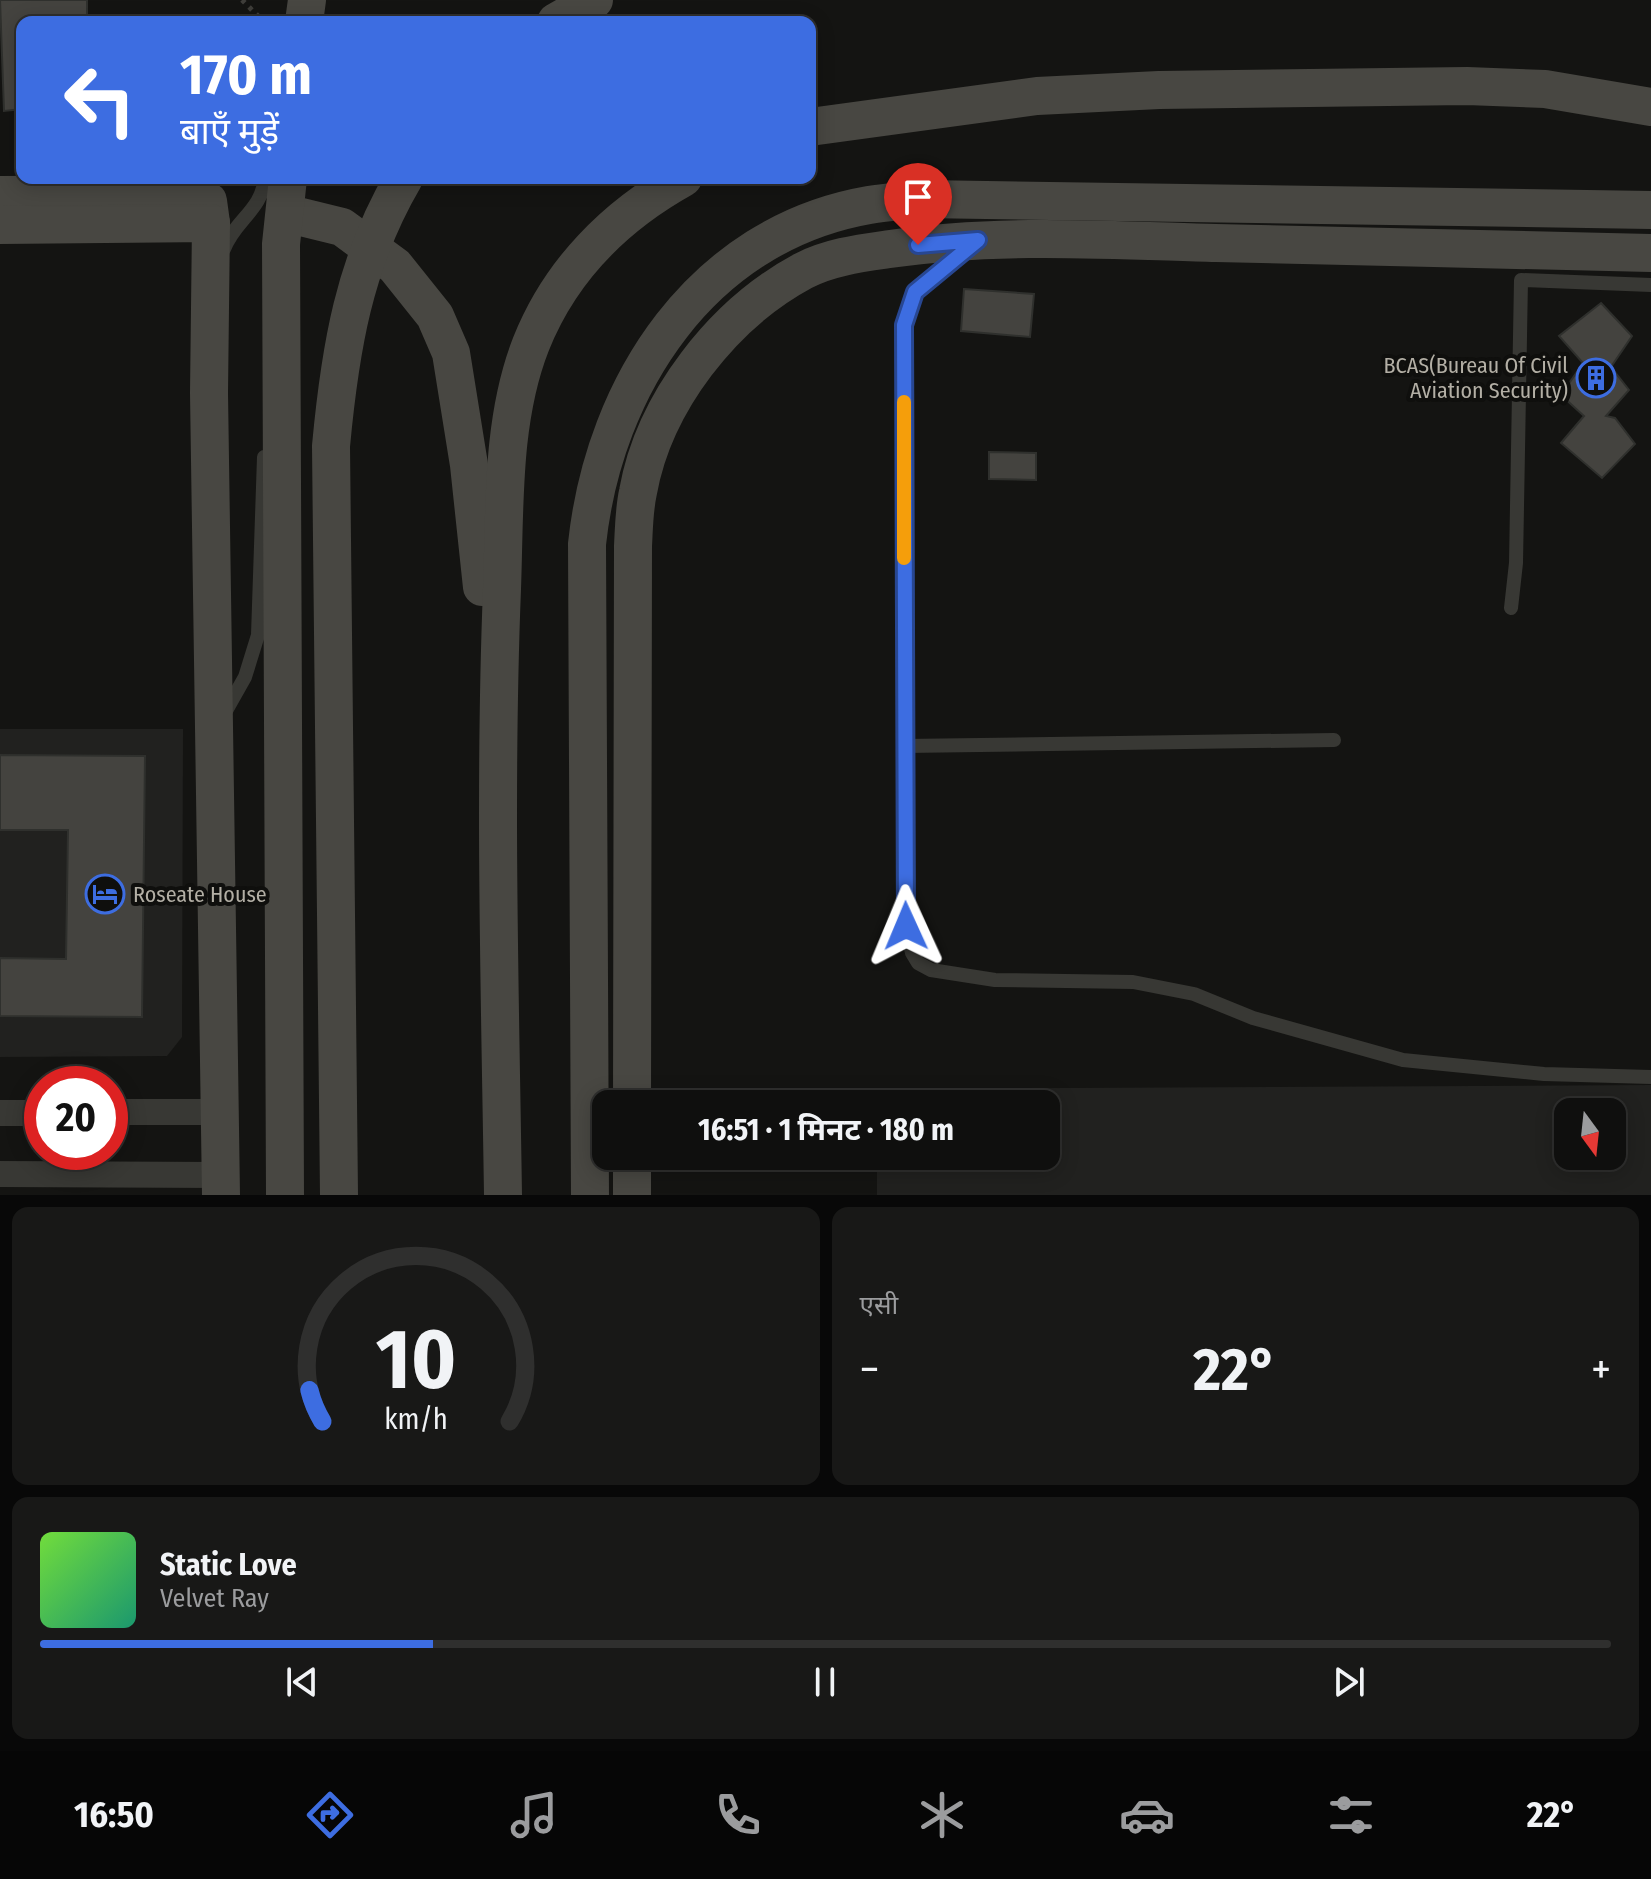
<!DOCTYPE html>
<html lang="hi">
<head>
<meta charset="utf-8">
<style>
  :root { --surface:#0f0f0e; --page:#181817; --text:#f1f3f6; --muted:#9b9c9e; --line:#2f2f2e; --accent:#3d6de1 }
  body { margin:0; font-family:"Fira Sans Condensed","Noto Sans Devanagari",sans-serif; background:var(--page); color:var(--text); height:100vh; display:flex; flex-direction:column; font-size:30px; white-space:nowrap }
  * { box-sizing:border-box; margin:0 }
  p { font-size:26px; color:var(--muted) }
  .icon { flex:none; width:44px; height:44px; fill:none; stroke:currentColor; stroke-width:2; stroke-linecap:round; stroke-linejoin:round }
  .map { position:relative; height:1195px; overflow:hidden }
  .drawer { display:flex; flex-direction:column; gap:12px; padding:12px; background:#080808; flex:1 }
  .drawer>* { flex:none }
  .guide { position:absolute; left:16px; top:16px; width:800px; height:168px; border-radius:16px; box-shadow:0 4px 20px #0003,0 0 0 2px var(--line); background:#3d6de1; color:#fff; overflow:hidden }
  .needle { width:52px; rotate:165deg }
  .buttons { position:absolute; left:1554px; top:1098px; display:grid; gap:16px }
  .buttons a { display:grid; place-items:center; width:72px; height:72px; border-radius:16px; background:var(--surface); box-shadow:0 4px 20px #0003,0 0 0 2px var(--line); font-size:40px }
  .speed { position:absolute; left:24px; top:1066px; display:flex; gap:16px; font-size:40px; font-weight:700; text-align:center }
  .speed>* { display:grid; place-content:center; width:104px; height:104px; border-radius:50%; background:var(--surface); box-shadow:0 4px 20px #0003,0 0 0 2px var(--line); line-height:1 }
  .speed .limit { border:12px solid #d22; background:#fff; color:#111 }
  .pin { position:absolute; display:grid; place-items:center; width:68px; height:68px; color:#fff; margin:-82px -34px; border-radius:50% 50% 50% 0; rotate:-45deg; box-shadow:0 0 8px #0007 }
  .pin .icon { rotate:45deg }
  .me { position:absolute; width:88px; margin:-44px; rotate:359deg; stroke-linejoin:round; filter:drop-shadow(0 0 6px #0008) }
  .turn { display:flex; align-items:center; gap:28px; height:168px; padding:0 32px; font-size:36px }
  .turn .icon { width:104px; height:104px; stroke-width:2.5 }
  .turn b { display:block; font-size:56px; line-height:68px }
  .big { font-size:60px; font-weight:700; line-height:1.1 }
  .drawer .tile { flex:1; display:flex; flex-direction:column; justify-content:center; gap:12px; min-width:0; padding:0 28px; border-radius:16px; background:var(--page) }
  .drawer .dial { align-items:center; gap:0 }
  .dial svg { height:208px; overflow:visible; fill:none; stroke:var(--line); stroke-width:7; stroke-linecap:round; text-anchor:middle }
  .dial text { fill:var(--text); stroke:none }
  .song { display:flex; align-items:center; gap:24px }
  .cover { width:96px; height:96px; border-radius:12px; background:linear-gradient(135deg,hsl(100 70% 55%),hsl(160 70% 35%)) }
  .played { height:8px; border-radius:4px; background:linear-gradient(90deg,var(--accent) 25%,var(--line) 25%) }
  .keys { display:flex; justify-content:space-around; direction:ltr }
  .heat { display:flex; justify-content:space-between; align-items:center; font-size:44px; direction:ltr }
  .drawer .tiles { flex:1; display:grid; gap:12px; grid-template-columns:1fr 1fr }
  .tile:last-child { grid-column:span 2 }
  .trip { position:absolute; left:592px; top:1090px; width:468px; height:80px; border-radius:16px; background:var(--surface); box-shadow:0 4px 20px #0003,0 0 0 2px var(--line); font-weight:700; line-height:80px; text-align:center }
  .menu { display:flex; height:128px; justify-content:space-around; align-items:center; background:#060606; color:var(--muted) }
  .menu .icon { width:56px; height:56px }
  .menu .on { color:var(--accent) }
  .menu b { font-size:36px; color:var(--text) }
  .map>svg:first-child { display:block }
  .built { fill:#21211f; fill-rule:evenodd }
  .building { fill:#44433f; stroke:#2f302d; stroke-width:2 }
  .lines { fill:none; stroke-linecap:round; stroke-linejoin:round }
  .path { stroke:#3f3e3a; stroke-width:5; stroke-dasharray:4 6; stroke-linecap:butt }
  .lane { stroke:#383834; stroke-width:14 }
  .street { stroke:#383834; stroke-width:26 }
  .secondary { stroke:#484742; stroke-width:38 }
  .secondary-bridge { stroke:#484742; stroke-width:38 }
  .route-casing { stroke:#284792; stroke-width:20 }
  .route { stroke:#3d6de1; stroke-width:14 }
  .slow { stroke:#f59e0b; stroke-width:14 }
  .labels { text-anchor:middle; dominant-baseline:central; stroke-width:8; stroke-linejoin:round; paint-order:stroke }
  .poi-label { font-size:22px; fill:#b3afa5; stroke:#0f0f0d; text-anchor:end }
</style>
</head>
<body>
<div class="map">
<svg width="1651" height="1195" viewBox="0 0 1651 1195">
  <rect width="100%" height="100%" fill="#141412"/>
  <g class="built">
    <path d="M0,729H183L182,1037L167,1056L0,1057Z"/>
    <path d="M1651,1085V1195H877V1156H1046V1104H877V1089ZM1568,1112H1612V1156H1568Z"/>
  </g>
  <g class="building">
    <path d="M0,0H87V22H22V109L4,111Z"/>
    <path d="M964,289L1034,294L1030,337L961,331Z"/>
    <path d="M1601,303L1632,336L1611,367L1629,390L1606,416L1615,418L1635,444L1602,478L1561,443L1584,416L1561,395L1583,363L1559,336Z"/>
    <path d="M989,452L1036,453V480L989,479Z"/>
    <path d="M0,755L145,756L142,1017L0,1016V958L66,959L68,830H0Z"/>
  </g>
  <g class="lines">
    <path class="path" d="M242,0L264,22"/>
    <g class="lane">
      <path d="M224,249C235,220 262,210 265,178"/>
      <path d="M964,251L915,292L904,325L906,926L912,953L918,963L931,970L995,980L1133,982L1194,994L1253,1018L1403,1060L1544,1074L1651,1077"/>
      <path d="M1511,608L1516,563L1521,280L1651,285"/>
      <path d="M223,716L245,677L258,635L264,457"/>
      <path d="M904,746L1334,740"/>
    </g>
    <g class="street">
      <path d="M110,1112H219"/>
      <path d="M0,1113H42"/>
      <path d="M0,1174L220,1175"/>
    </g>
    <g class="secondary">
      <path d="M304,22L307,0"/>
      <path d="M810,127L1037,96L1159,90L1467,86L1545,89L1651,107"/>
      <path d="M0,195L197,194L208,201L211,223"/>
      <path d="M285,213L342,227L395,266L435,316L451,353L469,465L482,587"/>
      <path d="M0,225L211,223L209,393L221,1195"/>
      <path d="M632,1104L633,546C634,528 634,510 638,492C654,402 723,314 803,271C829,257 862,253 890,249C998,233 1108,240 1216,243C1361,246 1506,250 1651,253"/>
      <path d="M285,1195L281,244L288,178"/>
      <path d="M503,1195C500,993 494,791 502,589C505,509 501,420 531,344C560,271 615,216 683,178"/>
      <path d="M590,1195L587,544C604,385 702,234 869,205C887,202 906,201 923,199L1651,210"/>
      <path d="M632,1195V1156"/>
    </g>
    <g class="secondary-bridge">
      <path d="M556,22L594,0"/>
      <path d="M339,1195L331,446C340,349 354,263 404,178"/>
    </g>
  </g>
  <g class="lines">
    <defs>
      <path id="route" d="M906,926L904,325L915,292L978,240L918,245"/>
    </defs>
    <use href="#route" class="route-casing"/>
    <use href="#route" class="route"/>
    <path class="slow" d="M904,402V558"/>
  </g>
  <defs>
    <symbol id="building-ring" viewBox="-11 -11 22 22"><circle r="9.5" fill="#0f0f0d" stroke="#3d6de1" stroke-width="1.5"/><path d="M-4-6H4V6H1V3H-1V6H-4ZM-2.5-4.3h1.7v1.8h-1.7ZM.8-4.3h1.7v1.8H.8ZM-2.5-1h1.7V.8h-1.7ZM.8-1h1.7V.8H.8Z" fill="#3d6de1"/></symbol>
    <symbol id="hotel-ring" viewBox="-11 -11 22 22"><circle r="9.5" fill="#0f0f0d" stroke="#3d6de1" stroke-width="1.5"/><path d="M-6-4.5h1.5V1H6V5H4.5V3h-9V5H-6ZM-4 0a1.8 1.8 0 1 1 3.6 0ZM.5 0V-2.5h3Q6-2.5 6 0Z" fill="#3d6de1"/></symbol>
  </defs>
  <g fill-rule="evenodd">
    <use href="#building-ring" x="1574" y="356" width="44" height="44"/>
    <use href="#hotel-ring" x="83" y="872" width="44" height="44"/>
  </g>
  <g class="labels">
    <g class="poi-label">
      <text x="1568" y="365">BCAS(Bureau Of Civil<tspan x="1568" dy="25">Aviation Security)</tspan></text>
      <text x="133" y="894" text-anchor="start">Roseate House</text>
    </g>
  </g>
</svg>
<div class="buttons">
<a><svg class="needle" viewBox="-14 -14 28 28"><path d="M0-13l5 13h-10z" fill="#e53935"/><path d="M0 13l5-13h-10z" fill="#9b9c9e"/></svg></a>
</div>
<div class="speed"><div class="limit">20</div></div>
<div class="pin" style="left:918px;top:245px;background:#d93025"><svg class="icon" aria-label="arrive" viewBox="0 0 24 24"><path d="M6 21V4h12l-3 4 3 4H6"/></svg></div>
<svg class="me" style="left:906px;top:926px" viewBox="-20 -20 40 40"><path d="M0-17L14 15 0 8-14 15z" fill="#3d6de1" stroke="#fff" stroke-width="4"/></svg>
<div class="trip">16:51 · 1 मिनट · 180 m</div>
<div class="guide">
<div class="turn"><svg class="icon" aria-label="left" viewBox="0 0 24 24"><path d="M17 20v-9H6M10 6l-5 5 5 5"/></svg><div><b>170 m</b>बाएँ मुड़ें</div></div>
</div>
</div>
<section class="drawer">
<div class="tiles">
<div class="tile dial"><svg viewBox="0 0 100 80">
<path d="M14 69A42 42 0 1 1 86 69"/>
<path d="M14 69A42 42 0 0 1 9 57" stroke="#3d6de1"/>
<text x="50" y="56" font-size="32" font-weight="700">10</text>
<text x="50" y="72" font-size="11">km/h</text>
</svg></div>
<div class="tile"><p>एसी</p>
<div class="heat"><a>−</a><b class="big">22°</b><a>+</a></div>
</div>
<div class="tile">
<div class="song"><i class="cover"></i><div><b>Static Love</b><p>Velvet Ray</p></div></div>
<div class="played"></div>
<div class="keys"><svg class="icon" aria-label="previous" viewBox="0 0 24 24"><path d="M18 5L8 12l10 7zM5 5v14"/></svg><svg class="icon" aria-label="pause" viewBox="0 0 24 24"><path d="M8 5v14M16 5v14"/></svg><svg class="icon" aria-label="next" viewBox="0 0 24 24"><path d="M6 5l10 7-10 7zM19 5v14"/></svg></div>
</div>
</div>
</section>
<nav class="menu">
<b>16:50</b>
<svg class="icon on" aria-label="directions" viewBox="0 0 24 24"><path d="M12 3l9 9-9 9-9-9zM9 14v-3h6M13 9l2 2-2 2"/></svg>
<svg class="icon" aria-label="music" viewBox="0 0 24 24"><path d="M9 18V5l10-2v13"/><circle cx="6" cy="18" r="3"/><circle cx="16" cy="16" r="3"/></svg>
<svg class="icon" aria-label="phone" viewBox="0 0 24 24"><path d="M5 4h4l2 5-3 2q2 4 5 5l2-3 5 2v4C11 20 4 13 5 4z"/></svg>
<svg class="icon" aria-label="climate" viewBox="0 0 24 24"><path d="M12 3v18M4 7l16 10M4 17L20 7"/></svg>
<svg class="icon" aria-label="car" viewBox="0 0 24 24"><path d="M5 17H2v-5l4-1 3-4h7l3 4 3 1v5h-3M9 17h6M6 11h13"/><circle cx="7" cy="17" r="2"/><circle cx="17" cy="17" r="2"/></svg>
<svg class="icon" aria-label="filters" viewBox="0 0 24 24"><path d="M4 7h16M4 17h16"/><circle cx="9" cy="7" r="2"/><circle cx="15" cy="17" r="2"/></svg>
<b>22°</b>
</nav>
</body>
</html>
